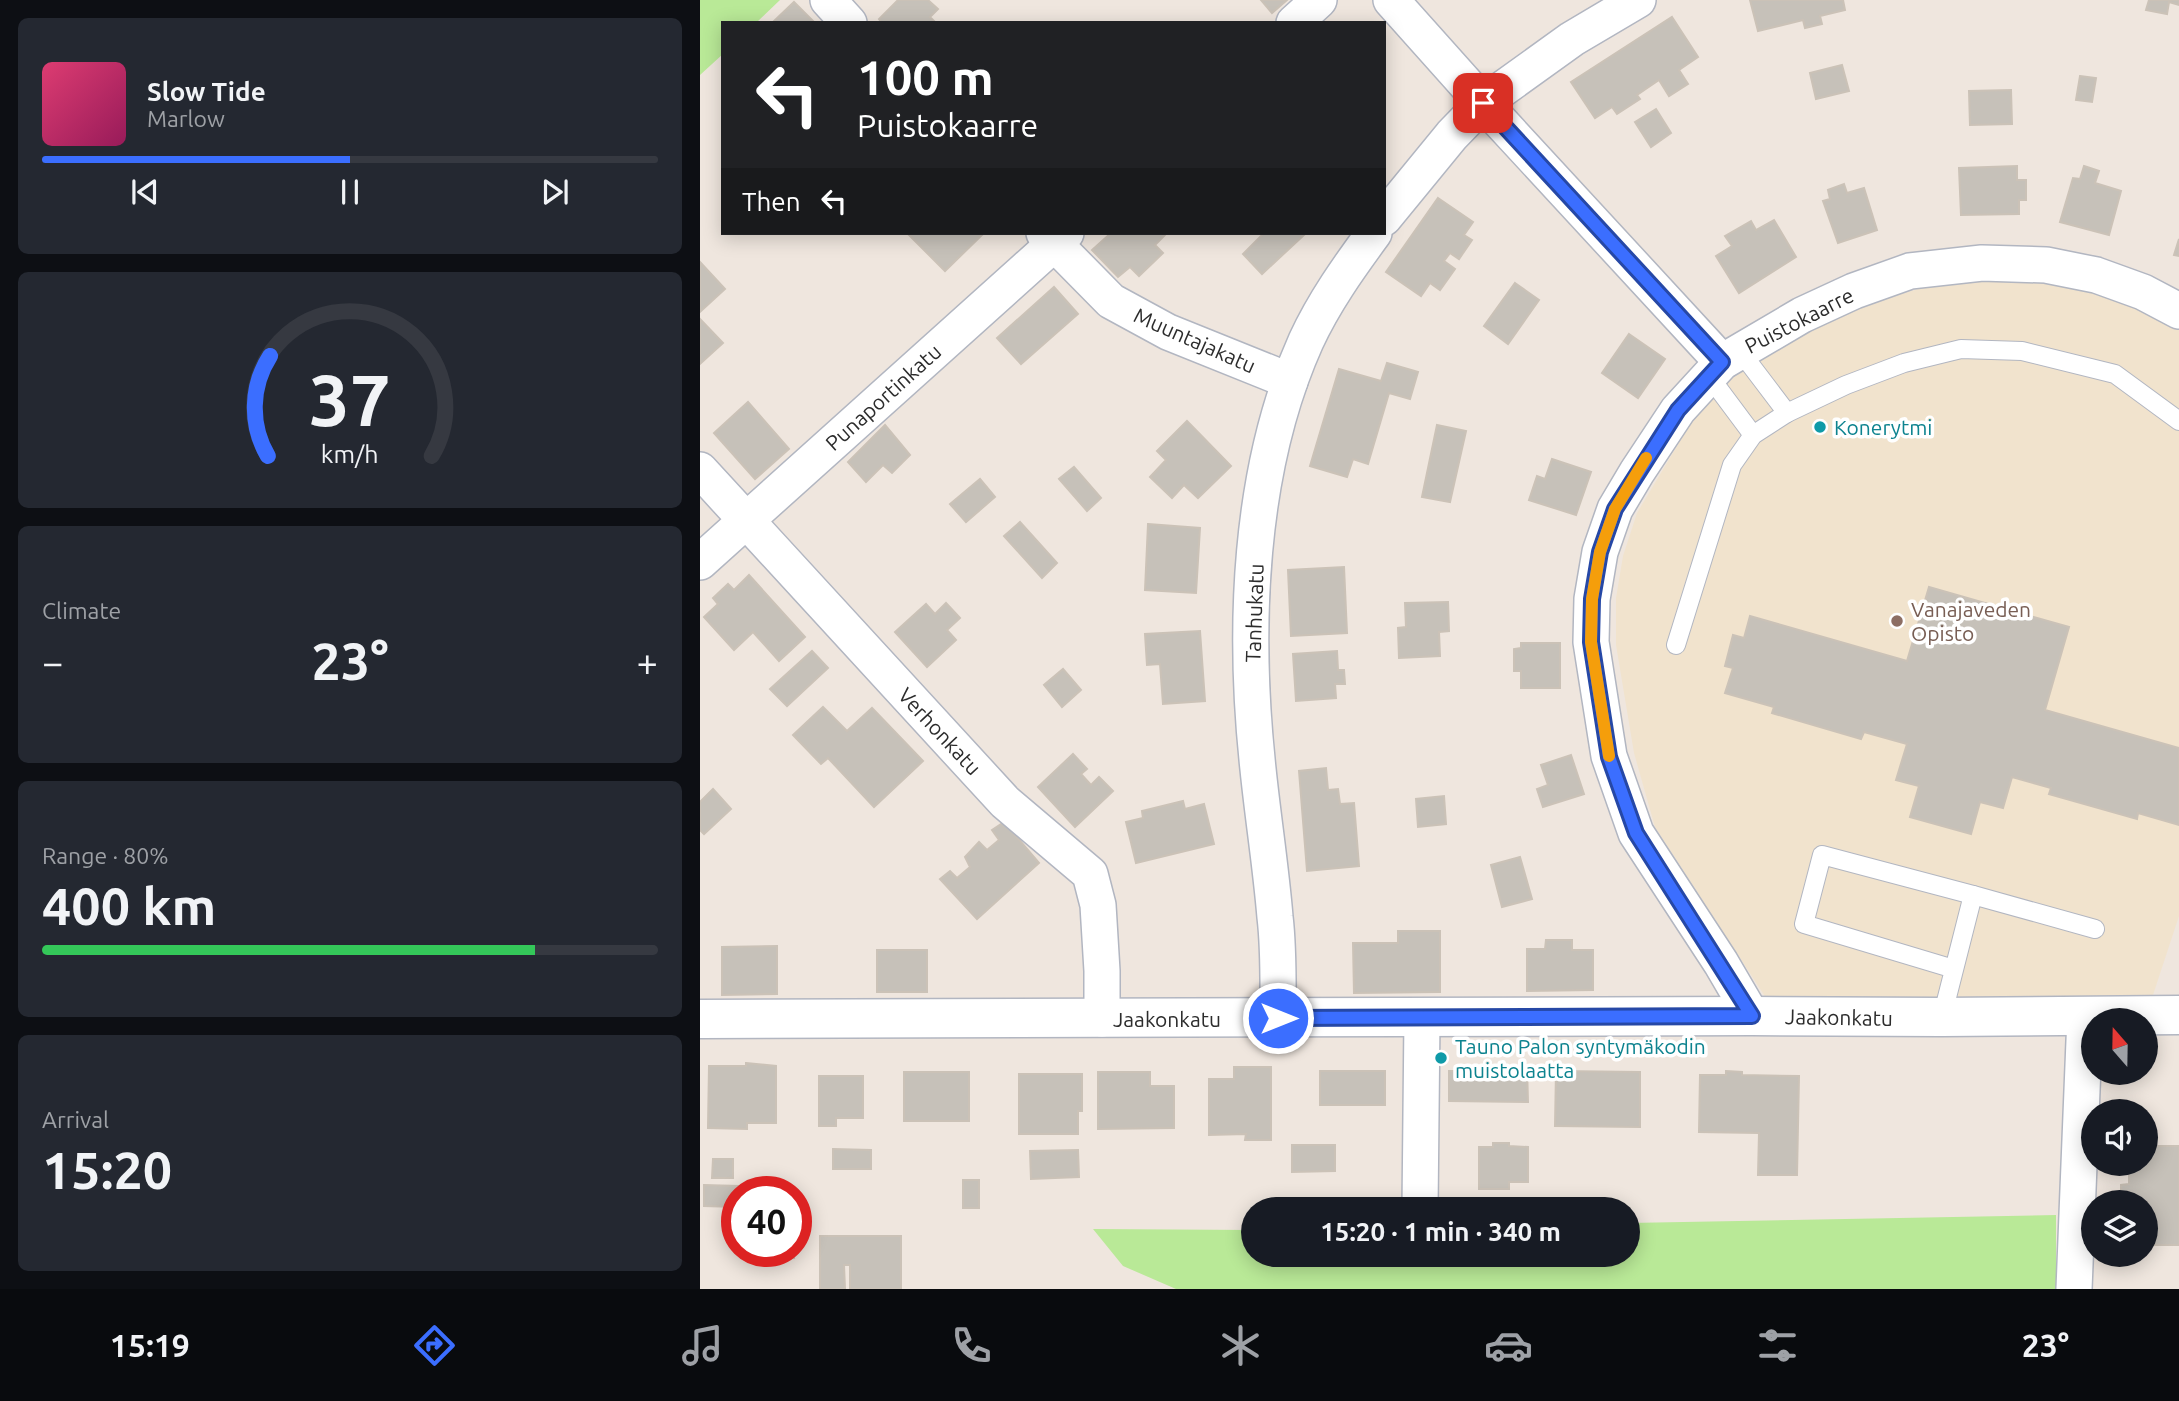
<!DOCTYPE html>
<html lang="en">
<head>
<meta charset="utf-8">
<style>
  :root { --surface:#171b24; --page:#242831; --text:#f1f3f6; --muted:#9ea1a6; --line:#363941; --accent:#3b6eff }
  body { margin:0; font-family:Ubuntu,sans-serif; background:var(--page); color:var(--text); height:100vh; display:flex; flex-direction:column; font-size:26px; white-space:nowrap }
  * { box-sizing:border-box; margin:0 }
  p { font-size:23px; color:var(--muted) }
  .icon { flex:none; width:38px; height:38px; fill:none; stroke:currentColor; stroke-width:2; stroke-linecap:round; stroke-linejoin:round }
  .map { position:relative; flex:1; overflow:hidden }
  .drawer { display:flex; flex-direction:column; gap:18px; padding:18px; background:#0d0f14; width:700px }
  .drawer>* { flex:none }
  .hud { position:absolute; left:21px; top:21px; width:665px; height:214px; border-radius:0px; box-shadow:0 4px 18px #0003; background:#202124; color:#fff; overflow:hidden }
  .needle { width:46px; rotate:340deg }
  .tools { position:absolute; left:1381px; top:1008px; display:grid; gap:14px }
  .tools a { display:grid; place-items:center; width:77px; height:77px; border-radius:50%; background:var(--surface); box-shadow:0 4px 18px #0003; font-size:35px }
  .speed { position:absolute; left:21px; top:1176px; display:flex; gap:14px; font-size:35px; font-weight:700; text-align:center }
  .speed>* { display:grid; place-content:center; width:91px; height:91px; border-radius:50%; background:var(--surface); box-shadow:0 4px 18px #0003; line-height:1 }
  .speed .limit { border:10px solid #d22; background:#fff; color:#111 }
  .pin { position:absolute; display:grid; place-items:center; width:60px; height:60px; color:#fff; margin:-30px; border-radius:14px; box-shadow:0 4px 10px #0006 }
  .me { position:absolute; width:77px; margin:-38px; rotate:90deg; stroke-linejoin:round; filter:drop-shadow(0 0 5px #0008) }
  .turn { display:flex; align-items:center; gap:24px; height:147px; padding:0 21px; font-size:32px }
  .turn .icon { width:91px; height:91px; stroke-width:2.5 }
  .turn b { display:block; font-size:49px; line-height:60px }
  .then { display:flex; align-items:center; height:66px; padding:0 21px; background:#0003; gap:14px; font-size:26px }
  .big { font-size:52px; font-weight:700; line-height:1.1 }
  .drawer .widget { flex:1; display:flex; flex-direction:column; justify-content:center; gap:10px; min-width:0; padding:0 24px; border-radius:10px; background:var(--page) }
  .drawer .dial { align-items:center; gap:0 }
  .dial svg { height:182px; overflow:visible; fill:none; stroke:var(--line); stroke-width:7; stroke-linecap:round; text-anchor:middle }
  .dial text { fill:var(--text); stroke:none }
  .song { display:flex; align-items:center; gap:21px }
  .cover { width:84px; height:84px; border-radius:10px; background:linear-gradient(135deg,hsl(340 70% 55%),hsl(330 70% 35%)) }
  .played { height:7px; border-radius:4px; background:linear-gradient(90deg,var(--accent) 50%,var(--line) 50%) }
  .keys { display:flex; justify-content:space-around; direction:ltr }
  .heat { display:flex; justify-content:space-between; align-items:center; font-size:38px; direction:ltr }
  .charge { height:10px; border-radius:5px; background:linear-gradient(90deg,#34c759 80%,var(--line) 0) }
  .trip { position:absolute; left:541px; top:1197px; width:399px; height:70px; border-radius:35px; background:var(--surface); box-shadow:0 4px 18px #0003; font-weight:700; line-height:70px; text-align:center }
  .dock { display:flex; height:112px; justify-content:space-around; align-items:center; background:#090b0e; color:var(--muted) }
  .dock .icon { width:49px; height:49px }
  .dock .current { color:var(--accent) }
  .dock b { font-size:32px; color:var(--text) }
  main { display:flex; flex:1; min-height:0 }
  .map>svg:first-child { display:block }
  .education { fill:#f1e3cd }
  .green { fill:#b9e997 }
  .building { fill:#c6c1b9; stroke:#cbc2b7; stroke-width:2 }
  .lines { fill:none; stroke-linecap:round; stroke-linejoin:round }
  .service-casing { stroke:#b2b6c1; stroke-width:20 }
  .minor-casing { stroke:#b2b6c1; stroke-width:38 }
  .tertiary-casing { stroke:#b2b6c1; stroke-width:41 }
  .service { stroke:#fff; stroke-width:18 }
  .minor { stroke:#fff; stroke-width:35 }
  .tertiary { stroke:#fff; stroke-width:38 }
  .route-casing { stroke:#2648a6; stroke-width:18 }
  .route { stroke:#3b6eff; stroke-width:12 }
  .slow { stroke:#f59e0b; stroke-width:12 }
  .culture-dot { fill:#0f9aa8; stroke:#fff; stroke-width:2.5 }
  .education-dot { fill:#8d6e63; stroke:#fff; stroke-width:2.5 }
  .labels { text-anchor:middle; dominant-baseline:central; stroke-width:7; stroke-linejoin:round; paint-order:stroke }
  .street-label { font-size:21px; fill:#2c2c2c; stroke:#fff }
  .culture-label { font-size:21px; fill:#0d838f; stroke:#fff; text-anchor:start }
  .education-label { font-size:21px; fill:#785e54; stroke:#fff; text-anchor:start }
</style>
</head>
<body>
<main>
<section class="drawer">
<div class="widget">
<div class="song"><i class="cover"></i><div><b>Slow Tide</b><p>Marlow</p></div></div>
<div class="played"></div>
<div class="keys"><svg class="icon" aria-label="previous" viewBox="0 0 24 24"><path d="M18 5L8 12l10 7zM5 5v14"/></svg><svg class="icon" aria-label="pause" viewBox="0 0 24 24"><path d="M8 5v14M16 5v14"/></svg><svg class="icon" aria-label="next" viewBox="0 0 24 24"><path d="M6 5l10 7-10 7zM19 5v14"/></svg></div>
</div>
<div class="widget dial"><svg viewBox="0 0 100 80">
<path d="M14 69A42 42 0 1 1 86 69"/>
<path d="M14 69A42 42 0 0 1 15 25" stroke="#3b6eff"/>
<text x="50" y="56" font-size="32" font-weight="700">37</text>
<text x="50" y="72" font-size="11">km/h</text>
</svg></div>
<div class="widget"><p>Climate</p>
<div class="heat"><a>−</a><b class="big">23°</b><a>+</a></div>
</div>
<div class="widget"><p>Range · 80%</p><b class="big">400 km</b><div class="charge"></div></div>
<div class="widget"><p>Arrival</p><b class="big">15:20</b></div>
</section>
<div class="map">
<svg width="1479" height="1289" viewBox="0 0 1479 1289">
  <rect width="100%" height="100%" fill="#efe6de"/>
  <path class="education" d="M1287,279L1343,281L1395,290L1479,328V916L1452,998H1066L955,827L934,753L916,645V598L923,556L937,513L992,421L1035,375L1102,333L1162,305L1222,288Z"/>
  <g class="green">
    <path d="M0,0H80L56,23H23V54L0,75Z"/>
    <path d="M1356,1215V1289H476L423,1266L393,1229L553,1230V1255H928V1223Z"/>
  </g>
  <g class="building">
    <path d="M198,0H228L238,9L230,17L235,22L182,23L179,19Z"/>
    <path d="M561,0H587L572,13Z"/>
    <path d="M1050,0H1143L1145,10L1120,16L1122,24L1105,28L1103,20L1058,31Z"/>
    <path d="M1449,0H1479V5L1469,2L1467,14L1446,10Z"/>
    <path d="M94,2L115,23H72Z"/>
    <path d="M972,17L998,57L979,70L988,84L969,96L959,80L937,95L940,99L917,114L912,107L895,118L871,82Z"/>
    <path d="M1142,65L1149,91L1116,99L1110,73Z"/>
    <path d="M1380,76L1396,78L1392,102L1376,100Z"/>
    <path d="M1311,90L1312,124L1270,125L1269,91Z"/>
    <path d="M956,109L971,133L951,147L935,122Z"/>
    <path d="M1317,166V180H1326V200H1319V214L1261,215L1259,168Z"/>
    <path d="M1384,166L1399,171L1395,183L1421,191L1409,235L1360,222L1373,178L1380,179Z"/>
    <path d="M1144,184L1147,193L1164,188L1177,230L1138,243L1123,201L1130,199L1128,190Z"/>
    <path d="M738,198L773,222L764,235L772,240L759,259L750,253L744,261L755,269L740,290L730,283L721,296L686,272Z"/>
    <path d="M1074,220L1096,257L1039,293L1016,256L1032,246L1025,236L1051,221L1056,230Z"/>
    <path d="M207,233H284L245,271Z"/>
    <path d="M411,233H462L465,235L455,245L463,253L439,276L430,267L418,277L392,250Z"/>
    <path d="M564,233H602L604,235L562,274L543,254Z"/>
    <path d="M1479,239V256L1474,255Z"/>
    <path d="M0,262L25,289L0,312Z"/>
    <path d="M815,283L839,300L808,344L784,326Z"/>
    <path d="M354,287L378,314L321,364L297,338Z"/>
    <path d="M0,319L23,343L0,364Z"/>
    <path d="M929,334L965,359L938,398L902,373Z"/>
    <path d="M687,363L718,372L710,399L689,393L668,464L653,459L647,477L610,466L639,369L681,381Z"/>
    <path d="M48,402L89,449L55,479L14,433Z"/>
    <path d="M487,421L531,466L498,498L484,485L472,498L450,477L466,460L457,451Z"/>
    <path d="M185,425L210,455L192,473L183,465L166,482L148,462Z"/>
    <path d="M737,425L766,431L750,502L722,497Z"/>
    <path d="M852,459L891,472L876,515L829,500L837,476L845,479Z"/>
    <path d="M374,467L401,498L387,511L359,479Z"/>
    <path d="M280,479L295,497L266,522L250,504Z"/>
    <path d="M320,522L357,563L342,578L304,536Z"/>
    <path d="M448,524L500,528L496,593L445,590Z"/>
    <path d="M644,567L647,633L591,636L588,570Z"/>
    <path d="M49,575L105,637L79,661L53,632L34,650L4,617L18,604L13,598L28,584L34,590Z"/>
    <path d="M1229,587L1369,627L1345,710L1479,748V825L1438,813L1437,819L1349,794L1351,788L1312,777L1303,808L1280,802L1271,834L1210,817L1219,786L1196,780L1207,744L1164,732L1161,739L1072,713L1074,707L1025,693L1033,668L1025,666L1033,635L1044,638L1050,616L1207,661Z"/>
    <path d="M748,602L749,631L739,632L740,656L699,658L698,628L706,627L705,603Z"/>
    <path d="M246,603L260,618L247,630L256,640L227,667L195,632L226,604L235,614Z"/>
    <path d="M500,631L505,701L463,704L460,664L447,665L445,634Z"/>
    <path d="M821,643H860V688H821V671H814V649L821,648Z"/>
    <path d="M112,651L128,668L87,706L70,689Z"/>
    <path d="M637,651L638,670H644L645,684H635L636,698L596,701L593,654Z"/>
    <path d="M363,669L381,690L362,707L344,685Z"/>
    <path d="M123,707L147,731L172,708L223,761L174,807L128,758L121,764L93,735Z"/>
    <path d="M373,754L387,769L381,774L391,785L399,777L413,791L375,827L338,787Z"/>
    <path d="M871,755L884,794L843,807L837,789L848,785L841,765Z"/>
    <path d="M626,768L628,790L638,789L640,804L654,803L659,866L607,871L599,771Z"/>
    <path d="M13,789L31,809L4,834L0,830V802Z"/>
    <path d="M744,796L746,824L718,827L716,799Z"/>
    <path d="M483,801L485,809L504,804L514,844L436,863L426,822L443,818L442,811Z"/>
    <path d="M304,822L339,863L277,919L240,879L250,871L257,878L270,867L265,857L279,842L287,850L299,840L292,830Z"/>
    <path d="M820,857L832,899L802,907L791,865Z"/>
    <path d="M698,931H740V992L654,993L653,943H698Z"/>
    <path d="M846,940H872V950H893V990L827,991V949H845Z"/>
    <path d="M77,946V994L22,995V947Z"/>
    <rect x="177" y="950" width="50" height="42"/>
    <path d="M46,1063L76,1066V1123H47V1129L8,1128L9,1066H46Z"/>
    <path d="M534,1067H571V1140H545L546,1134L509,1135V1079H534Z"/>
    <path d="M827,1067L828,1102L749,1101V1071H757V1068Z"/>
    <rect x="620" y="1071" width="65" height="34"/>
    <path d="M856,1071L940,1072V1127L855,1126Z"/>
    <path d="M1026,1071L1042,1072V1075L1099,1076L1097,1175H1058L1059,1133L999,1132L1000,1075H1026Z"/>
    <rect x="204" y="1072" width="65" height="49"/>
    <path d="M398,1072H450V1086H474V1128L398,1129Z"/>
    <path d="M319,1074H382V1111H378V1134H319Z"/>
    <path d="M119,1076H163V1118H136V1126H119Z"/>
    <path d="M793,1143H809V1146L828,1147V1182H809V1189H779V1147H793Z"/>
    <path d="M592,1145H635V1171L592,1172Z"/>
    <path d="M1446,1146H1479V1245H1446V1202H1421V1185L1429,1184V1164H1446Z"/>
    <path d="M133,1149L171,1150V1169H133Z"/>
    <path d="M378,1150L379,1177L331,1179L330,1151Z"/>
    <path d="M13,1159H33V1178H12Z"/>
    <rect x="263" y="1180" width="16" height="28"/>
    <path d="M4,1185L39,1186L37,1207L4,1206Z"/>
    <path d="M120,1236H201V1289H150V1265H144L145,1289H120Z"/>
    <path d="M51,1251H93L94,1258L52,1260Z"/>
  </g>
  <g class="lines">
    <defs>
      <g id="service">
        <path d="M1040,351L1087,413"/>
        <path d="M1009,376L1053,435"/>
        <path d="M976,645L1032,465L1053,435L1087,413L1146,385L1204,363L1261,349L1322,351L1415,374L1479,421"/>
        <path d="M1273,895L1395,929"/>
        <path d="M1242,1017L1273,895L1122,855L1104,924L1254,969"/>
      </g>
      <g id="minor">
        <path d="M128,0L149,23"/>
        <path d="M691,0L783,103L1022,362"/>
        <path d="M594,23L619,0"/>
        <path d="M684,218L752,135L783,103L872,39L938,0"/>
        <path d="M344,233L411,301L468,332L590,381"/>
        <path d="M0,470L305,802L390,874L398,905L402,971V1019"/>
        <path d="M0,562L366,233"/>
        <path d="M1052,1016L1021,963L936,833L909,756L891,642L892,599L900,552L915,509L937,472L978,410L1022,362L1102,315L1154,291L1210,271L1282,263L1346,265L1396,275L1443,292L1479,311"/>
        <path d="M578,1018C578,984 579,950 575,917C571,868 563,818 558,769C543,630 548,470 606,341C624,302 649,267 674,233"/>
        <path d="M720,1209L722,1018"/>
        <path d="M1374,1289L1385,1016"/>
      </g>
      <path id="tertiary" d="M0,1019L1052,1016L1242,1017L1479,1015"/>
    </defs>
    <use href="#service" class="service-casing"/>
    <use href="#minor" class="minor-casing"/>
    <use href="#tertiary" class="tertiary-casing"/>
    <use href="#service" class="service"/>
    <use href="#minor" class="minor"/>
    <use href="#tertiary" class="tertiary"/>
  </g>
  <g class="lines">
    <defs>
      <path id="route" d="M578,1018L1052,1016L936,833L909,757L891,642L892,599L900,552L915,509L978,410L1022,362L783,103"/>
    </defs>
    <use href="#route" class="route-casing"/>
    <use href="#route" class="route"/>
    <path class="slow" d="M909,756L891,642L892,599L900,552L915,509L946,458"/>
  </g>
  <g class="culture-dot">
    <circle cx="1120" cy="427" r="7"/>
    <circle cx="741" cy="1058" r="7"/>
  </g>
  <circle class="education-dot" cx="1197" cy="621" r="7"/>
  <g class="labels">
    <g class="street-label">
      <text transform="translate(1099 320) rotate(-27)">Puistokaarre</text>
      <text transform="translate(495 340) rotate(24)">Muuntajakatu</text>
      <text transform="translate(183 397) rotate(-42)">Punaportinkatu</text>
      <text transform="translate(554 613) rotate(-88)">Tanhukatu</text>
      <text transform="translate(240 731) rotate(47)">Verhonkatu</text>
      <text transform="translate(1139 1017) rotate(1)">Jaakonkatu</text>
      <text x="467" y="1019">Jaakonkatu</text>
    </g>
    <g class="culture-label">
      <text x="1134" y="427">Konerytmi</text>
      <text x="755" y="1046">Tauno Palon syntymäkodin<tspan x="755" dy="24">muistolaatta</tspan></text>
    </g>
    <g class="education-label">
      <text x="1211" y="609">Vanajaveden<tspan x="1211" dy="24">Opisto</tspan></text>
    </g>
  </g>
</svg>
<div class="tools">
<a><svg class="needle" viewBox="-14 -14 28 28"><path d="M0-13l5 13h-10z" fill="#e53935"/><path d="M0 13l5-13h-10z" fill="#9ea1a6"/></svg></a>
<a><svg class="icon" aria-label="sound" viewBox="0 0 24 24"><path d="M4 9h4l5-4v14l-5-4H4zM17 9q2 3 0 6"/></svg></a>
<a><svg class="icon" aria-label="layers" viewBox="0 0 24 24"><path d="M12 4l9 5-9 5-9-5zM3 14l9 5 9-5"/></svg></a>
</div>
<div class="speed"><div class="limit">40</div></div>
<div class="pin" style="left:783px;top:103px;background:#d93025"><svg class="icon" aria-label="arrive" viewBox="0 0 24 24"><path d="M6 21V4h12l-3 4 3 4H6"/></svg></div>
<svg class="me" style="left:578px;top:1018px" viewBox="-20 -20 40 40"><circle r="17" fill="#3b6eff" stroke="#fff" stroke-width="3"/><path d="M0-11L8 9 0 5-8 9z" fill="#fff"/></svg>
<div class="trip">15:20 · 1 min · 340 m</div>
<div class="hud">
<div class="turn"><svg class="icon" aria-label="left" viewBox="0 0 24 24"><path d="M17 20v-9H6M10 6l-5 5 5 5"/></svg><div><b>100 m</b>Puistokaarre</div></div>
<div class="then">Then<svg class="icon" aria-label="left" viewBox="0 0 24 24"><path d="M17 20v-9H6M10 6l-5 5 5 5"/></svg></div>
</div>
</div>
</main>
<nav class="dock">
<b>15:19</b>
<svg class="icon current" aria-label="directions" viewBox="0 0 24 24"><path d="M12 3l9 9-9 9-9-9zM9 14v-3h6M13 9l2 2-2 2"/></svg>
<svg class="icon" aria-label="music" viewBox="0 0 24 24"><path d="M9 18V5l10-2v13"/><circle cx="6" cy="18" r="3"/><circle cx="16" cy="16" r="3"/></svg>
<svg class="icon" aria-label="phone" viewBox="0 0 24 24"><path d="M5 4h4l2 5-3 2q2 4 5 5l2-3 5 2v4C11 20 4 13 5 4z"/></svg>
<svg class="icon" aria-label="climate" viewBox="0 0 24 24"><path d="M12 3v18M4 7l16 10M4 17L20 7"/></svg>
<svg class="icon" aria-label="car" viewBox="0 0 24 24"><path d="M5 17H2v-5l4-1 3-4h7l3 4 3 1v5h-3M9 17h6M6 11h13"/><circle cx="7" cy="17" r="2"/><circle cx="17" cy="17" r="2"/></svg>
<svg class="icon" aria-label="filters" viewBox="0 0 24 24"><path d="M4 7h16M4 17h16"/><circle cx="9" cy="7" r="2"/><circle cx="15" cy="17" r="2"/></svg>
<b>23°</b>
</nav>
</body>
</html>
